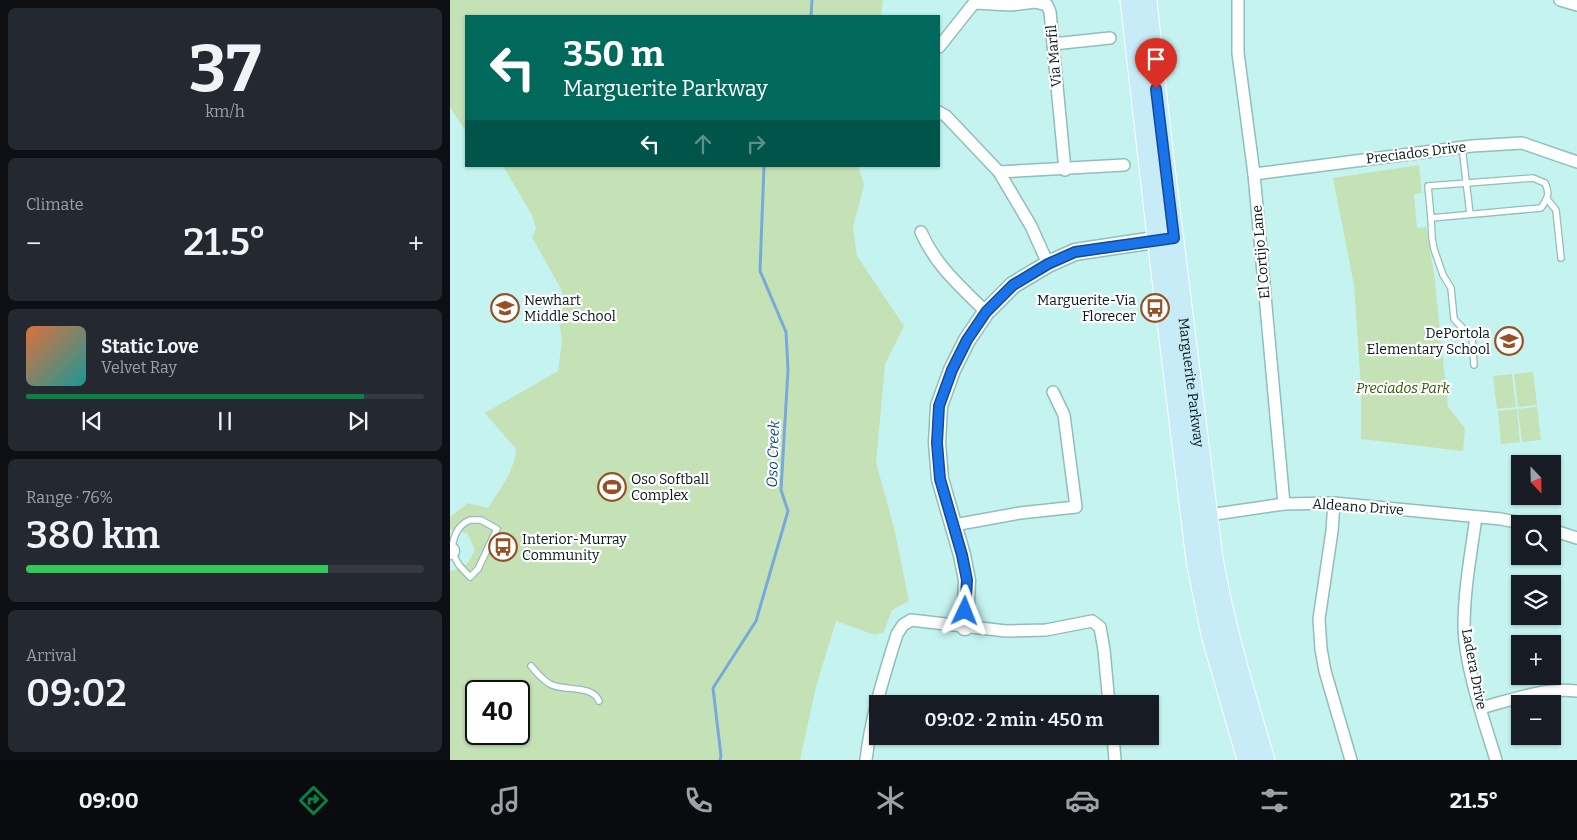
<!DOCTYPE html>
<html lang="en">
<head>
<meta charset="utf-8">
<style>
  :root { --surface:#171b24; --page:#242831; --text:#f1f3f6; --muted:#9ea1a6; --line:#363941; --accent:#0b8043 }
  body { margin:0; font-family:Bitter,serif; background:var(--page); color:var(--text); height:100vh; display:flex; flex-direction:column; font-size:19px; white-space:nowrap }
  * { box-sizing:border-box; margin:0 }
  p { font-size:16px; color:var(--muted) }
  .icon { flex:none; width:28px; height:28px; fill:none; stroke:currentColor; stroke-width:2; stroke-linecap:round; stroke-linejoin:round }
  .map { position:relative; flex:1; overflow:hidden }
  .drawer { display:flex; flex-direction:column; gap:8px; padding:8px; background:#0d0f14; width:450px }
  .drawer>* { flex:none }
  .guide { position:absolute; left:15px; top:15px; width:475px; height:152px; border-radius:0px; box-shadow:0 1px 4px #0004; background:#00695c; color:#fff; overflow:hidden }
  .needle { width:32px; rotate:158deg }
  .fabs { position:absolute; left:1061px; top:455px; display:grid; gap:10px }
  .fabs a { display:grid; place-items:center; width:50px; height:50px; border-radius:0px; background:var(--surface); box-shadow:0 1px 4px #0004; font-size:25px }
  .speed { position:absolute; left:15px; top:680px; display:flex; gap:10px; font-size:25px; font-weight:700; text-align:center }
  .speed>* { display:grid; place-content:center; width:65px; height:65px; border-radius:50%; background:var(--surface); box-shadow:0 1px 4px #0004; line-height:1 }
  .speed .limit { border:2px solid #111; border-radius:8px; background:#fff; color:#111 }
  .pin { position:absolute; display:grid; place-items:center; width:42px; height:42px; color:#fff; margin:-51px -21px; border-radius:50% 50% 50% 0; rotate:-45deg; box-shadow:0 0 5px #0007 }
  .pin .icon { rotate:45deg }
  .me { position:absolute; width:55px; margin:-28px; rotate:2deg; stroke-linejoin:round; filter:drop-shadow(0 0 4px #0008) }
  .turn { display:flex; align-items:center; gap:18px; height:105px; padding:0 15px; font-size:22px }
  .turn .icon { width:65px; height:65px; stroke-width:2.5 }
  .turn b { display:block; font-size:35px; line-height:42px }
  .lanes { display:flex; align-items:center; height:48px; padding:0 15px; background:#0003; justify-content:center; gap:25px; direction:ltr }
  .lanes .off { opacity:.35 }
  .big { font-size:38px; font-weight:600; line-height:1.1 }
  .drawer .widget { flex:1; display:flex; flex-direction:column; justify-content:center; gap:8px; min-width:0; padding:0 18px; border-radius:8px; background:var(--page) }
  .drawer .dial { align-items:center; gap:0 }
  .dial b { font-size:65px; line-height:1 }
  .song { display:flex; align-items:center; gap:15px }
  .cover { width:60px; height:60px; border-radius:8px; background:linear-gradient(135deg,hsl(20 70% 55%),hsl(180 70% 35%)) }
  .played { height:5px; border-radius:2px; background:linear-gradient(90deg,var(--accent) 85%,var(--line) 85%) }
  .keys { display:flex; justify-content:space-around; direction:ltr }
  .heat { display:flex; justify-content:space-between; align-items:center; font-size:28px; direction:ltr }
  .charge { height:8px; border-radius:4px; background:linear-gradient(90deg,#34c759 76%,var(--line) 0) }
  .trip { position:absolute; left:419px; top:695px; width:290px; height:50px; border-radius:0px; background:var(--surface); box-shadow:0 1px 4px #0004; font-weight:600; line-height:50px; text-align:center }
  .menu { display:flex; height:80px; justify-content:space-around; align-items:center; background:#090b0e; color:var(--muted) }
  .menu .icon { width:35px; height:35px }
  .menu .active { color:var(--accent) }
  .menu b { font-size:22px; color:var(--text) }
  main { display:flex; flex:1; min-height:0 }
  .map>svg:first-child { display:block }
  .green { fill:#c5e2b7; fill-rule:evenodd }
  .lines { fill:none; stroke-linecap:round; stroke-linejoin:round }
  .stream { stroke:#77a9db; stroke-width:3 }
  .lane-casing { stroke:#90bebb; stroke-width:8 }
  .street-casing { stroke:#90bebb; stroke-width:14 }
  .secondary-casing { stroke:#90bebb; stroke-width:19 }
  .primary-casing { stroke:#fff; stroke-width:21 }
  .lane { stroke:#fff; stroke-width:5.5 }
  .street { stroke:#fff; stroke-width:11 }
  .secondary { stroke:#fff; stroke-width:16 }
  .primary { stroke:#c7ebf7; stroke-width:19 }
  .route-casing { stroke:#114b97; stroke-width:12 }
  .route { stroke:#1a73e8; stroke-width:9 }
  .labels { text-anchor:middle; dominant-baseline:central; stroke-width:4.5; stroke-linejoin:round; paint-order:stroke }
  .street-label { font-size:14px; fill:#061817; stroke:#fff }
  .poi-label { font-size:14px; fill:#061817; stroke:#fff; text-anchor:start }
  .park-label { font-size:14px; font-style:italic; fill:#2a5901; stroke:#fff }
  .water-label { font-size:15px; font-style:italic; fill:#124878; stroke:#fff }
</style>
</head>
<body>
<main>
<section class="drawer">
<div class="widget dial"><b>37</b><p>km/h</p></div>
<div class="widget"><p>Climate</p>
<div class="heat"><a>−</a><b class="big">21.5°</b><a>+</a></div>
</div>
<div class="widget">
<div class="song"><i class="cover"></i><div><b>Static Love</b><p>Velvet Ray</p></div></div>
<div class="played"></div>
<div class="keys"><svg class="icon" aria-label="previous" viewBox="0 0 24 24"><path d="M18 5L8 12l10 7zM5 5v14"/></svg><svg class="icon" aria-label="pause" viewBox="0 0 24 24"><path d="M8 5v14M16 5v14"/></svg><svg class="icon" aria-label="next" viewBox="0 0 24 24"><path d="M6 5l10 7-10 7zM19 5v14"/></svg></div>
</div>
<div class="widget"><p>Range · 76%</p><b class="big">380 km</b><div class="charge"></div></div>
<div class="widget"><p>Arrival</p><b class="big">09:02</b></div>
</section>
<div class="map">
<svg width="1127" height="760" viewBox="0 0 1127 760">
  <rect width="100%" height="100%" fill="#c4f3f0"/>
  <g class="green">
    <path d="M0,0H433L431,16H16V132L0,107Z"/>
    <path d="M969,165L972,193L964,194L967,228L976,227L984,274L998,407L1015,428L1013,451L911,439V389L904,285L883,178Z"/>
    <path d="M53,166H408L414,185L403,227L407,256L454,326L435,364L426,462L445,532L459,601L442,610L434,632L425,635L386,621L366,687L350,760H0V571C16,568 18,564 25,550L17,533L0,530V517L18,503L38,508C49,490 65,471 66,449L35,413L108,371L112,341L108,315L116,304L111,289L82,237L86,229L82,215ZM26,691H69V734H26Z"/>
    <path d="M1083,372L1087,405L1068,407L1064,374Z"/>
    <path d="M1062,374L1066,407L1047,409L1043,376Z"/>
    <path d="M1087,407L1091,440L1072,442L1068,409Z"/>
    <path d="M1067,409L1070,442L1051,444L1048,411Z"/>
  </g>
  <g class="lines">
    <g class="stream">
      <path d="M361,16L362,0"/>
      <path d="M270,760L271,756L263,688L306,621L338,511L331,490L338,370L336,332L310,271L314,166"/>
    </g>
    <defs>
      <g id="lane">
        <path d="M1012,147L1020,214"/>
        <path d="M1083,178L1095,183C1100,193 1098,198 1091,208L981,218L978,186Z"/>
        <path d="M1097,199L1106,210L1111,258"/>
        <path d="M981,218L982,238L984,249L993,275L1001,288L1004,319L1022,338L1024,365"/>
        <path d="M20,520H31L47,529L28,569L20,577L9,565L1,551C4,537 6,526 20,520Z"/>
        <path d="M81,666C87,673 93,681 102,685C116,691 143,685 149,701"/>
      </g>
      <g id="street">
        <path d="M788,0V53L804,174L834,504"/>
        <path d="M1110,0L1127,5"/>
        <path d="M603,44L660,38"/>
        <path d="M489,47L524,3L561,5L585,2L597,5L600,12L615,170"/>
        <path d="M489,112L496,116L549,172L581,226L598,264"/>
        <path d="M549,172L674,165"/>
        <path d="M804,174L1022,146L1072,143L1127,162"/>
        <path d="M471,232C486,266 510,286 536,312"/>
        <path d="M884,503L882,531L869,619L871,649L875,671L901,760"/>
        <path d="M752,516L834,504L884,503L1051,519L1076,524"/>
        <path d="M1026,517C1021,553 1014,590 1014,627C1015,667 1034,721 1046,760"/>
        <path d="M504,525L570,513L626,507L614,415L603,392"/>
        <path d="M1102,530L1127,538"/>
        <path d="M1031,708C1061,700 1095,687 1127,691"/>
        <path d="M663,736L665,760"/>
        <path d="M416,760C421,716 434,676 447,634L453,625L461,620L556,631L596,630L642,621L650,627L654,650L659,704"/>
      </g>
      <g id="secondary">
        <path d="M0,551H1"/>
        <path d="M515,627L517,580L512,555L490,479L487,443L489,406L502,370L517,340L536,312L563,285L598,264L625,252L718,238"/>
      </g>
      <g id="primary">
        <path d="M680,0L710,264L746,561L761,635L797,760"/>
        <path id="s1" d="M697,0L712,143L763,558C775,627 795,693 815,760"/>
      </g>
    </defs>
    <use href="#lane" class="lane-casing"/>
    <use href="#street" class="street-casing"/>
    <use href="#secondary" class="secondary-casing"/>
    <use href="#primary" class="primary-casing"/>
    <use href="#lane" class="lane"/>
    <use href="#street" class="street"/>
    <use href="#secondary" class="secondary"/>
    <use href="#primary" class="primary"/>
  </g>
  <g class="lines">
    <defs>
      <path id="route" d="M515,611L517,580L512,555L490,479L487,443L489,406L502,370L517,340L536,312L563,285L598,264L625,252L724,238L706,89"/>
    </defs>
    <use href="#route" class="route-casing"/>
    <use href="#route" class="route"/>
  </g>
  <defs>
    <symbol id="school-ring" viewBox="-11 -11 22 22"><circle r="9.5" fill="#fff" stroke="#955025" stroke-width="1.5"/><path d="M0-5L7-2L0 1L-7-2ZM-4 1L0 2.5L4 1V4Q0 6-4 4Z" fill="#955025"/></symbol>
    <symbol id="bus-ring" viewBox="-11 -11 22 22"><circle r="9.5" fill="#fff" stroke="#955025" stroke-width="1.5"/><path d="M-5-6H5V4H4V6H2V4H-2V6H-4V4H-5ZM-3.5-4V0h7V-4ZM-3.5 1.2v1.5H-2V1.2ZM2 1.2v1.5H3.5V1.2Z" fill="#955025"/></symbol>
    <symbol id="stadium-ring" viewBox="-11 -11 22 22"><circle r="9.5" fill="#fff" stroke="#955025" stroke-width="1.5"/><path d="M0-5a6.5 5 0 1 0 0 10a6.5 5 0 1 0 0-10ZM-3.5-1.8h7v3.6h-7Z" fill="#955025"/></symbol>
  </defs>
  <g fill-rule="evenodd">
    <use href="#school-ring" x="39" y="292" width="32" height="32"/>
    <use href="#bus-ring" x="689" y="292" width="32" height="32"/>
    <use href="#school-ring" x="1043" y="325" width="32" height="32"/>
    <use href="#stadium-ring" x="146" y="471" width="32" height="32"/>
    <use href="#bus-ring" x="37" y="531" width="32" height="32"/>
  </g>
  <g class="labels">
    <g class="street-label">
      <text transform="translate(604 56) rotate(-95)">Via Marfil</text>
      <text transform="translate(966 153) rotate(-7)">Preciados Drive</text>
      <text transform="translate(811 252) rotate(-95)">El Cortijo Lane</text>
      <text stroke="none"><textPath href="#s1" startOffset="385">Marguerite Parkway</textPath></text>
      <text transform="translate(908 507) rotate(4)">Aldeano Drive</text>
      <text transform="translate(1024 669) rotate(79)">Ladera Drive</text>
    </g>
    <g class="poi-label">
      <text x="74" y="300">Newhart<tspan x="74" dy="16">Middle School</tspan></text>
      <text x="686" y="300" text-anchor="end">Marguerite-Via<tspan x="686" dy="16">Florecer</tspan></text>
      <text x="1040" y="333" text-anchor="end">DePortola<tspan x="1040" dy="16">Elementary School</tspan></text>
      <text x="181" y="479">Oso Softball<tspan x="181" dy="16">Complex</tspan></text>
      <text x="72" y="539">Interior-Murray<tspan x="72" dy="16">Community</tspan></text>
    </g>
    <g class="park-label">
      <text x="953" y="388">Preciados Park</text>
    </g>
    <g class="water-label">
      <text transform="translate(323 454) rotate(-88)">Oso Creek</text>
    </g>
  </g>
</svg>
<div class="fabs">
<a><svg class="needle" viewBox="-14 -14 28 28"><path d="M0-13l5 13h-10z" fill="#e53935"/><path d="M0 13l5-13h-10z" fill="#9ea1a6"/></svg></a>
<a><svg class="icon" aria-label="search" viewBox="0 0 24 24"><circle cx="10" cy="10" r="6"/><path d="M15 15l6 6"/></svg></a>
<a><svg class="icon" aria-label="layers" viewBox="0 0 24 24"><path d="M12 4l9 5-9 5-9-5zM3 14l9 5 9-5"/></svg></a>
<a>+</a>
<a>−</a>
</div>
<div class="speed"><div class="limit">40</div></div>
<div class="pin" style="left:706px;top:89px;background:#d93025"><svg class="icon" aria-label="arrive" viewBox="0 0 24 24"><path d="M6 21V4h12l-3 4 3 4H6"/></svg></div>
<svg class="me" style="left:515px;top:611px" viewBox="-20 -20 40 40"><path d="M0-17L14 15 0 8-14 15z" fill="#1a73e8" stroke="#fff" stroke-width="4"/></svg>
<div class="trip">09:02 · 2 min · 450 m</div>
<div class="guide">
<div class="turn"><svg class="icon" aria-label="left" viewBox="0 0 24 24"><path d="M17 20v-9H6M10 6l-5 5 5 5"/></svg><div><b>350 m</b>Marguerite Parkway</div></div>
<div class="lanes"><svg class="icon" aria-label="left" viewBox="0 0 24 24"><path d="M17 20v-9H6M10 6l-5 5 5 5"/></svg><svg class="icon off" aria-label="ahead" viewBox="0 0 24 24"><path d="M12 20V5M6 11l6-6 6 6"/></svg><svg class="icon off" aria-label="right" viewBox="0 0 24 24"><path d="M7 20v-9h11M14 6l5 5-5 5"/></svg></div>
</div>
</div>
</main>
<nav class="menu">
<b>09:00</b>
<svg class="icon active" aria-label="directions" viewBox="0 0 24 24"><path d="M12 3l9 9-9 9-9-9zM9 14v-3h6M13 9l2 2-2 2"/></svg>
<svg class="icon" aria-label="music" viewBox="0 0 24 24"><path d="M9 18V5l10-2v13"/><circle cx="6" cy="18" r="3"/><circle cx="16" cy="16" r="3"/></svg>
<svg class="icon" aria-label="phone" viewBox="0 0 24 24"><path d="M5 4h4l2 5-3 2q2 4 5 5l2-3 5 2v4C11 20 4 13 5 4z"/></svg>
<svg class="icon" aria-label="climate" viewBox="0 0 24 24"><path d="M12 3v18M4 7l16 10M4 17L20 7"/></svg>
<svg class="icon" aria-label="car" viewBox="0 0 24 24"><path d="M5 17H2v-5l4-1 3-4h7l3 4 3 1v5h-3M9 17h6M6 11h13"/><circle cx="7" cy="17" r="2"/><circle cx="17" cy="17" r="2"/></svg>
<svg class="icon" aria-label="filters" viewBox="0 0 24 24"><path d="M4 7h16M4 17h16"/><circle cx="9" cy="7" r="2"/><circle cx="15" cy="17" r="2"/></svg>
<b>21.5°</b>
</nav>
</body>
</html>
